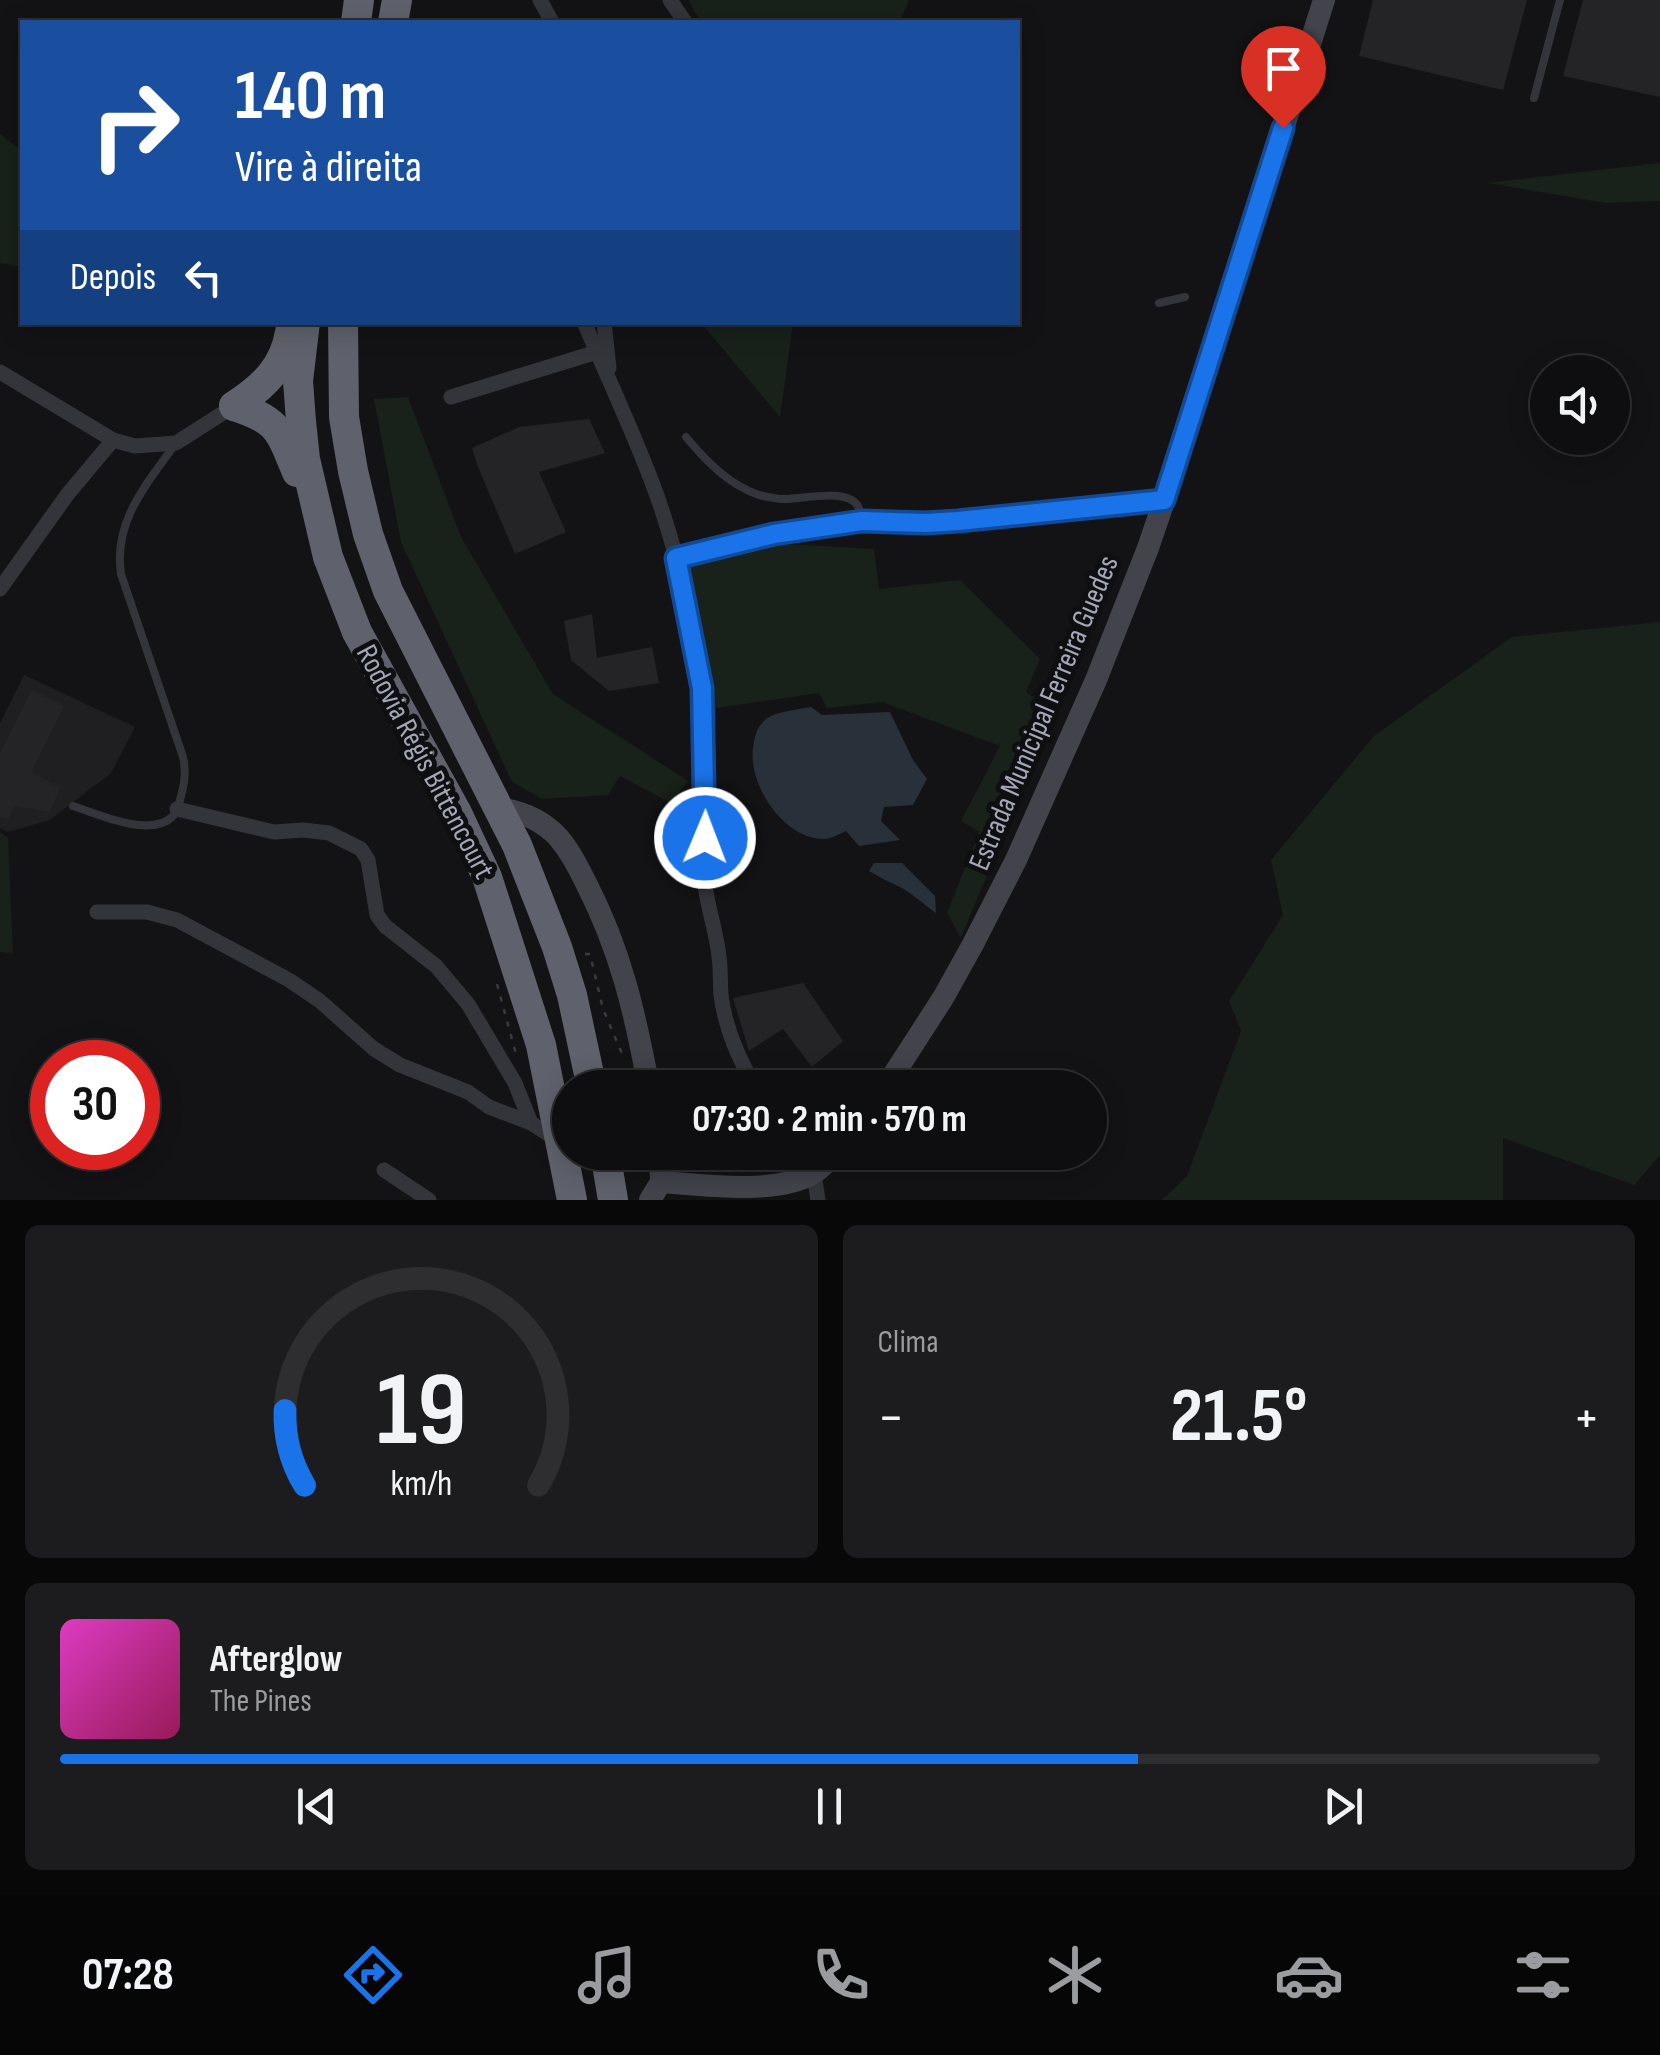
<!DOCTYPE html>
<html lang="pt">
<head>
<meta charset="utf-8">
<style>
  :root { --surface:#0e0e10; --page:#1c1c1e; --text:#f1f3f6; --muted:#9b9c9f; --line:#2e2e30; --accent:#1a73e8 }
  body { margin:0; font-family:"Sofia Sans Condensed",sans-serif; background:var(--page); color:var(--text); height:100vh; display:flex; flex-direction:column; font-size:38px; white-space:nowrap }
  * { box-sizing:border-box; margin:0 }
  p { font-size:32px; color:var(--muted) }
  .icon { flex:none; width:55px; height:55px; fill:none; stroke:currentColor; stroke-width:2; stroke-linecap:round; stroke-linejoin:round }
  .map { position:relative; height:1200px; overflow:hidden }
  .drawer { display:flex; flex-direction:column; gap:25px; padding:25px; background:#080809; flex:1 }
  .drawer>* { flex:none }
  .guide { position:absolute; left:20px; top:20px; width:1000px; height:305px; border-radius:0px; box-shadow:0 5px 25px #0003,0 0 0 2px var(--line); background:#1a4fa0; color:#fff; overflow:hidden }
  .tools { position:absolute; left:1530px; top:355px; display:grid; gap:20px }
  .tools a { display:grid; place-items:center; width:100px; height:100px; border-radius:50%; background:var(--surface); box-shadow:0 5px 25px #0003,0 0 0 2px var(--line); font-size:50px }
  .speed { position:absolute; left:30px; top:1040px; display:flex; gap:20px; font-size:50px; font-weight:700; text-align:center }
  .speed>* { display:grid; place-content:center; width:130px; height:130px; border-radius:50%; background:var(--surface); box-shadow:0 5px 25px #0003,0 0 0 2px var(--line); line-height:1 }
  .speed .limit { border:15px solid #d22; background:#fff; color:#111 }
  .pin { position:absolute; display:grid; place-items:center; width:85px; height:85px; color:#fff; margin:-102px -42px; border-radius:50% 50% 50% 0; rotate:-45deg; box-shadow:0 0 10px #0007 }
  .pin .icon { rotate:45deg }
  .me { position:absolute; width:110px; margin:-55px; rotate:1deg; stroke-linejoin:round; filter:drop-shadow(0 0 8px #0008) }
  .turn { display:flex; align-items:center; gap:35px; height:210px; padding:0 50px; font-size:45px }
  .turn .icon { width:130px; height:130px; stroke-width:2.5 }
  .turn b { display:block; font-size:70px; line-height:85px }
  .then { display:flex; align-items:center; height:95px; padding:0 50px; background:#0003; gap:20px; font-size:38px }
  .big { font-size:75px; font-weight:700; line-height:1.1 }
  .drawer .tile { flex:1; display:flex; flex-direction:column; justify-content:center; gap:15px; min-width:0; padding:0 35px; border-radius:15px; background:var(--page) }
  .drawer .dial { align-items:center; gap:0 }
  .dial svg { height:260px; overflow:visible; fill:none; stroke:var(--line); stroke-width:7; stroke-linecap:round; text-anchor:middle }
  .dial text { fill:var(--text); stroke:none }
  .song { display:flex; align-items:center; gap:30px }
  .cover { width:120px; height:120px; border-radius:15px; background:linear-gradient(135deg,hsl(310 70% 55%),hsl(330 70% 35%)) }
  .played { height:10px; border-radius:5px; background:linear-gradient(90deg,var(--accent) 70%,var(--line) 70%) }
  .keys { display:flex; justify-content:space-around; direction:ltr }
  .heat { display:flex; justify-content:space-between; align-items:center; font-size:55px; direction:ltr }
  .drawer .tiles { flex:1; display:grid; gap:25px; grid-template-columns:1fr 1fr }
  .tile:last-child { grid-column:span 2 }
  .trip { position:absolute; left:552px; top:1070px; width:555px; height:100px; border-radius:50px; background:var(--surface); box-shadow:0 5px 25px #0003,0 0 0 2px var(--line); font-weight:700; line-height:100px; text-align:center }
  .dock { display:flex; height:160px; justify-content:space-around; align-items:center; background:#060606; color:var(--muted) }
  .dock .icon { width:70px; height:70px }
  .dock .current { color:var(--accent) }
  .dock b { font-size:45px; color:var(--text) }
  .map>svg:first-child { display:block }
  .built { fill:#1f1f22 }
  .green { fill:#19211b }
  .water { fill:#28303a }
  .building { fill:#242326 }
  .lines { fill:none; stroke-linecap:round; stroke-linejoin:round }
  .path { stroke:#3a3b42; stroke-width:2.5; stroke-dasharray:5 8; stroke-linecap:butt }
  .lane { stroke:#34343b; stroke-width:8 }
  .street { stroke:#34343b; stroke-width:15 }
  .secondary { stroke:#42434b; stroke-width:22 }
  .highway { stroke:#5f616c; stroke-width:30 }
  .route-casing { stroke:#114b97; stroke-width:25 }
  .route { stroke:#1a73e8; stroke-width:18 }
  .labels { text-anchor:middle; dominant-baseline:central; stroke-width:10; stroke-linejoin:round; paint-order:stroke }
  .street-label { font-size:30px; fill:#a3a7b7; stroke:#0f0e10 }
</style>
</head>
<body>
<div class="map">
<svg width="1660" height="1200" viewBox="0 0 1660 1200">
  <rect width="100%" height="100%" fill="#131315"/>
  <path class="built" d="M24,675L135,727L111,773L50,820L8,832L0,828V723Z"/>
  <g class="green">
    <path d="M688,0H909L900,22H701Z"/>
    <path d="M0,134L17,147H22V267L0,263Z"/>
    <path d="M1660,163V201L1606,203L1487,183Z"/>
    <path d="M701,323H793L780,417Z"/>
    <path d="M408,397L461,537L553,694L688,781L671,803L620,776L608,795L542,799L512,782L401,542L374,399Z"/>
    <path d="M786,544L874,549L879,589L960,580L1040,659L1026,692L1055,711L961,938L947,913L979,832L961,821L1000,746L882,702L827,708L819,693L716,708L691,566Z"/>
    <path d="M1660,622V1155L1634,1185L1503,1138V1200H1162L1187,1176L1241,1031L1229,1001L1283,915L1271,860L1374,736L1512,637Z"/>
    <path d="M0,832L8,838L13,953L0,952Z"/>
  </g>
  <g class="water">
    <path d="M811,707L822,715L890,712L913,760L927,779L913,805L884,807L881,821L900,840L859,846L846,831C840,834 830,839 824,839C783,839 748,784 753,748C755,736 756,728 765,720C775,711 798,710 811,707Z"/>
    <path d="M874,863H902L935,896L936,913C924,905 912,893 900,887C889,882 879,877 869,871Z"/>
  </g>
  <g class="building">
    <path d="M1373,0H1527L1503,90L1359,56Z"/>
    <path d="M1583,0H1660V97L1563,76Z"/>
    <path d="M589,419L605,453L539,472L566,532L515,554L478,467L472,448L519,427Z"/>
    <path d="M592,614L597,658L652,647L659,683L609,691L571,660L564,621Z"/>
    <path d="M32,690L64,706L31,772L60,788L50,812L15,806L8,819L0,815V754Z"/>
    <path d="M803,983L843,1041L812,1067L783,1029L749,1051L733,998Z"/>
    <path d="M722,1071L728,1088H701L699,1075Z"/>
  </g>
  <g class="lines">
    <g class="path">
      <path d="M585,954H590L603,1009L623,1056"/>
      <path d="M497,984L516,1054"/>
    </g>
    <g class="lane">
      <path d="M1534,98L1560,0"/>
      <path d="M1159,303L1185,297"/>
      <path d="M686,437C706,461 729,485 759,495C767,497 775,499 782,499C801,500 846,487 858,506C859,508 862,519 863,521"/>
      <path d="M676,558L774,534L863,521L925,523L958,521L1160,501"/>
      <path d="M73,806C97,814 150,838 172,817C178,812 179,803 181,796C185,781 186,771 183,757L121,574C113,521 147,484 176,443"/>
    </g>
    <g class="street">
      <path d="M540,0L552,22"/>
      <path d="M670,0L685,22"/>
      <path d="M584,322C606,374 630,425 650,477C676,543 691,614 702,684C711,744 702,807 703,867C704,898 716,927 719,957C721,970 720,983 721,995C725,1027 739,1060 756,1088"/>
      <path d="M604,322L609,368"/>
      <path d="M0,372L113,440L135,446L176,443L234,406"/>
      <path d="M451,397L597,352"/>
      <path d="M0,589L67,495L113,440"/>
      <path d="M177,809L274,832L303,830L329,833L361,849L368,860L377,915L385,926L436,966L468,1004L515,1083L531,1123"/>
      <path d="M97,912H147L177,920L289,980L320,1001L374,1049L400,1065L468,1092L489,1107L531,1123L559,1141"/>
      <path d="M384,1170L429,1200"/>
      <path d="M814,1174L818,1200"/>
    </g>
    <g class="secondary">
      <path d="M497,808C521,811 541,819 558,837C570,851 578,867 586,883C621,951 635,1013 649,1088"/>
      <path d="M885,1088L943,998L972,946L1016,860L1096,680L1148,548L1181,451L1324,0"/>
      <path d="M661,1182C703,1185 774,1195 812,1174C821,1170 829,1159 836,1152"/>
      <path d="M650,1200L661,1182L660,1152"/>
    </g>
    <g class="highway">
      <path d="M356,22L359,0"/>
      <path d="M393,22L397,0"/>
      <path d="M305,322L298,381L301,421L305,459L328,557L357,632L457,813L487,877L541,1045L572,1200"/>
      <path d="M343,322L344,417L353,471L368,534L388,591L517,845L557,947L572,995L592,1088"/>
      <path d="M234,406C280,421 279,430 297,472"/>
      <path d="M234,406C263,387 284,368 290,332"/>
      <path d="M605,1152L613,1200"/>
    </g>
  </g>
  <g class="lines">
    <defs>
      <path id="route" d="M705,838L702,688L676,558L774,534L862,521L926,523L958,521L1164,500L1283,128"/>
    </defs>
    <use href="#route" class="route-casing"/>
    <use href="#route" class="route"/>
  </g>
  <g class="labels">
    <g class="street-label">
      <text transform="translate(1044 713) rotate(-67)">Estrada Municipal Ferreira Guedes</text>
      <text transform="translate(425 762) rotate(62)">Rodovia Régis Bittencourt</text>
    </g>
  </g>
</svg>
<div class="tools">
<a><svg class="icon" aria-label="sound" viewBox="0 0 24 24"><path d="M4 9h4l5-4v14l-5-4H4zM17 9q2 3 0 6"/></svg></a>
</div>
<div class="speed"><div class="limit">30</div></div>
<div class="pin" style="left:1283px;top:128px;background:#d93025"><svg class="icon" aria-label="arrive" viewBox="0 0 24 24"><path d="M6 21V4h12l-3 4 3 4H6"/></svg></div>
<svg class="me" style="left:705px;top:838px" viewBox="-20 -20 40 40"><circle r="17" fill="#1a73e8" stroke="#fff" stroke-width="3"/><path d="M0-11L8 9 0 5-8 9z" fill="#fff"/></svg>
<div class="trip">07:30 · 2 min · 570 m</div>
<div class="guide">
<div class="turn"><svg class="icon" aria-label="right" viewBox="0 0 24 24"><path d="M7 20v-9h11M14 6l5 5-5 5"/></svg><div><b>140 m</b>Vire à direita</div></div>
<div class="then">Depois<svg class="icon" aria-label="left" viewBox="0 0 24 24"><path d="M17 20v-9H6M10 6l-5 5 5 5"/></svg></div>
</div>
</div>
<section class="drawer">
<div class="tiles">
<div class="tile dial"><svg viewBox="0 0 100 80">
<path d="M14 69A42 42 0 1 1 86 69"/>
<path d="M14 69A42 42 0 0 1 8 46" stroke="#1a73e8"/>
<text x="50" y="56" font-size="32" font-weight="700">19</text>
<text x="50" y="72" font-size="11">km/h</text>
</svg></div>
<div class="tile"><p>Clima</p>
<div class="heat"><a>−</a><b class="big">21.5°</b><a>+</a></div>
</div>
<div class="tile">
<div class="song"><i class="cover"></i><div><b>Afterglow</b><p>The Pines</p></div></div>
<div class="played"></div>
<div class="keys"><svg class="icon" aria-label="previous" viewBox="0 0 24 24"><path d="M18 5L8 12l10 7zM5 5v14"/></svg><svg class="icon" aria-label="pause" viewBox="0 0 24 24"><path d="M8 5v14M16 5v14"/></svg><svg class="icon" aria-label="next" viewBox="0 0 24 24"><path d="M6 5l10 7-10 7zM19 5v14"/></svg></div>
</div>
</div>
</section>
<nav class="dock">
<b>07:28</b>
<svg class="icon current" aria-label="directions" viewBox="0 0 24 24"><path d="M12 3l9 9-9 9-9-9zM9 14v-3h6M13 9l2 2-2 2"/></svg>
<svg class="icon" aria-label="music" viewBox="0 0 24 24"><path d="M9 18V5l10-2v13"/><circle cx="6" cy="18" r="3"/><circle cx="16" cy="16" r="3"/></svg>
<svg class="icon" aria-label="phone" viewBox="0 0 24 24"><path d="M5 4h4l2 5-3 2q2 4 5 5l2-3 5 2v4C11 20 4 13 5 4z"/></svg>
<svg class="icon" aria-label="climate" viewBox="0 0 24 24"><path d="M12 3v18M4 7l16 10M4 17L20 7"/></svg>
<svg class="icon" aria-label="car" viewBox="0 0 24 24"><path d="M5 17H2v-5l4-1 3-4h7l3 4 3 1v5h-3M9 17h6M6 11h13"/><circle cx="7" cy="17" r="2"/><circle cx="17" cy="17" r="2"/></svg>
<svg class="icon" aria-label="filters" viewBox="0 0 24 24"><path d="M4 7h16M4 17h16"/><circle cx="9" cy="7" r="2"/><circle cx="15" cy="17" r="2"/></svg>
</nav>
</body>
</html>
